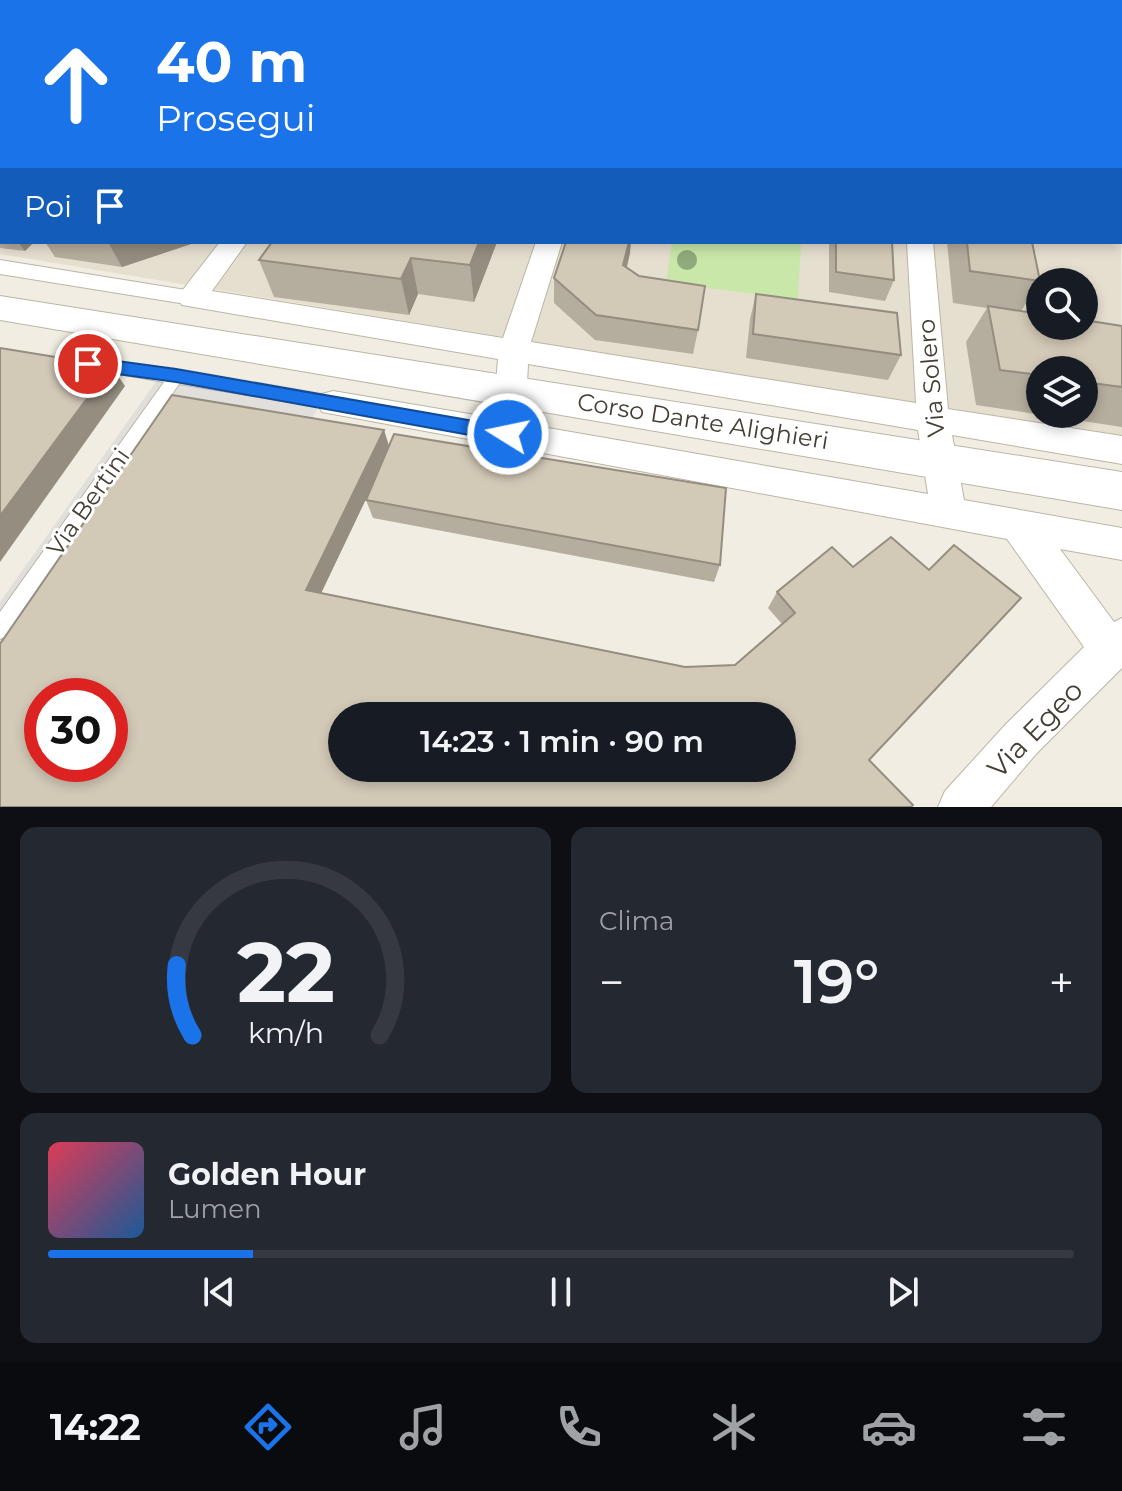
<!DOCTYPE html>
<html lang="it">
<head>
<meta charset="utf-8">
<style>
  :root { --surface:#171b24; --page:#242831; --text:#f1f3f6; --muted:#9ea1a6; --line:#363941; --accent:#1a73e8 }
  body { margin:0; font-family:Montserrat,sans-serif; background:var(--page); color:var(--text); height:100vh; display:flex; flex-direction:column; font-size:30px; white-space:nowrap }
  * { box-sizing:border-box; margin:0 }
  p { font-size:26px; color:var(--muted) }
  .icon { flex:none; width:44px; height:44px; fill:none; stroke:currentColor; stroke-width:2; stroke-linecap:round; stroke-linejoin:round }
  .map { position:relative; height:807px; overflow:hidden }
  .side { display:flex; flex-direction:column; gap:20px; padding:20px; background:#0d0f14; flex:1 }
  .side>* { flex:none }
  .hud { position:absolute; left:0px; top:0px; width:1122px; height:244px; box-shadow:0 4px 12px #0003; background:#1a73e8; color:#fff; overflow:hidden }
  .controls { position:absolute; left:1026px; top:268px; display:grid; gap:16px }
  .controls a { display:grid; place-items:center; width:72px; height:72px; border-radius:50%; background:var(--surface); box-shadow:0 4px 12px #0003; font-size:40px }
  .speed { position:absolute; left:24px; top:678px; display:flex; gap:16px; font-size:40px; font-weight:700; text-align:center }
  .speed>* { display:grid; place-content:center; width:104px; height:104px; border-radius:50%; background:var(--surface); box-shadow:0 4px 12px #0003; line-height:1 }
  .speed .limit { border:12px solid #d22; background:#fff; color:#111 }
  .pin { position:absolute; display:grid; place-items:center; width:68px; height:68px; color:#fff; margin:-34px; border:4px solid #fff; border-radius:50%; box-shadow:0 2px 8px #0007 }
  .me { position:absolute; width:88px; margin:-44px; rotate:280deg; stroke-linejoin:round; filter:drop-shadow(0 0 6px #0008) }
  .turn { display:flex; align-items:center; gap:28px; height:168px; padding:0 24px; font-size:36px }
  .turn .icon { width:104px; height:104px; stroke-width:2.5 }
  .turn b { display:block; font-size:56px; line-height:68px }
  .then { display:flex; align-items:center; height:76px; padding:0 24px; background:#0003; gap:16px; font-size:30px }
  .big { font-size:60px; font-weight:600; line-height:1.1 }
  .side .tile { flex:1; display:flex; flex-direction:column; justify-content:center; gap:12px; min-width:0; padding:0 28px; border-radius:16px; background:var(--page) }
  .side .dial { align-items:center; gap:0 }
  .dial svg { height:208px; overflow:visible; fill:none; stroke:var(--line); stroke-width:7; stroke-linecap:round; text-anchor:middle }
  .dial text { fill:var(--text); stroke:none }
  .song { display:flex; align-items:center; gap:24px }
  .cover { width:96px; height:96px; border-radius:12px; background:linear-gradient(135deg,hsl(350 70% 55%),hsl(210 70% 35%)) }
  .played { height:8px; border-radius:4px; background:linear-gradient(90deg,var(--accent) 20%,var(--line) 20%) }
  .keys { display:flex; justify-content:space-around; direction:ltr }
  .heat { display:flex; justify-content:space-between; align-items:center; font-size:44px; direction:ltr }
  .side .tiles { flex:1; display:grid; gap:20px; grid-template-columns:1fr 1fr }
  .tile:last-child { grid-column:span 2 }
  .trip { position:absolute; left:328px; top:702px; width:468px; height:80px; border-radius:40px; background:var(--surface); box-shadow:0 4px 12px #0003; font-weight:600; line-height:80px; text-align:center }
  .dock { display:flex; height:128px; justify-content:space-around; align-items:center; background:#090b0e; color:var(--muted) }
  .dock .icon { width:56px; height:56px }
  .dock .selected { color:var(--accent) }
  .dock b { font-size:36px; color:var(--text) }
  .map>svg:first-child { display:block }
  .residential { fill:#e5dfd0; fill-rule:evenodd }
  .green { fill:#c9e7a9 }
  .parking { fill:#e1dfdb }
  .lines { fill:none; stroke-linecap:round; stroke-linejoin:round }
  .service-casing { stroke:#bdb5a5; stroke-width:2 }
  .pedestrian-casing { stroke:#bdb5a5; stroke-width:2 }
  .minor-casing { stroke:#bdb5a5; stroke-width:2 }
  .tertiary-casing { stroke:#bdb5a5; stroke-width:2 }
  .service { fill:#fff; fill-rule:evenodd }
  .pedestrian { fill:#fff; fill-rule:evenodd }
  .minor { fill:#fff; fill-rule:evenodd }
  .tertiary { fill:#fff; fill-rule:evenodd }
  .rail { stroke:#939393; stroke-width:4; stroke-dasharray:6 6; stroke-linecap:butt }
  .tree { fill:#90aa7b }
  .wall { fill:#b5ad9d; fill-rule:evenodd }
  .shaded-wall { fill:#948d80 }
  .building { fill:#d3c9b7; stroke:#948d80; stroke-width:2; fill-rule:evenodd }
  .route { fill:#1a73e8; stroke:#114b97; stroke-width:2 }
  .labels { text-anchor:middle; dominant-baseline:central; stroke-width:6; stroke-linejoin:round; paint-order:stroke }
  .street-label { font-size:24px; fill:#433d33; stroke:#fff }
  .near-street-label { font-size:28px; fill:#433d33; stroke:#fff }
</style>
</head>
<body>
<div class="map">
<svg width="1122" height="807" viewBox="0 0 1122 807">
  <rect width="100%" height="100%" fill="#f1ede2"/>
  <path class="residential" d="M1120,55L1122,439L0,254V139L2,242H1120ZM1040,282H1084V326H1040ZM1040,370H1084V414H1040Z"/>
  <path class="green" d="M672,242H801L798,299L666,283Z"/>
  <path class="parking" d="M167,366L325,393L309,425L0,681V602Z"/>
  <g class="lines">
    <defs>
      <g id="service">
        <path d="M310,0H320L308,2Z"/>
        <rect x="455" y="0" width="10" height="2"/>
        <path d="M90,358L333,397L339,399L341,403L339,407L333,409L179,384L7,636L0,639V612L164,382L85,368L82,364L85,360Z"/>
      </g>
      <g id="pedestrian">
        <path d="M903,0H921L923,2H905Z"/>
        <path d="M0,260L192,291L200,293L203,298L200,303L192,305L0,274Z"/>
      </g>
      <path id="minor" d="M220,242H247L212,291L503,338L536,242H562L531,342L916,403L907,242H933L948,409L1122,436V464L952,435L964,500L1122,528V560L1060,549L1114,622L1122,618V668L1036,754L991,807H938L945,791L1006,724L1084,647L1007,539L322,412L317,403L322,394L333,391L493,418L498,359L182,305L178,298L182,291ZM528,364L918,430L928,494L525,424Z"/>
      <path id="tertiary" d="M0,296L1122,472V510L0,320Z"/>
    </defs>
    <use href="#service" class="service-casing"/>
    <use href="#pedestrian" class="pedestrian-casing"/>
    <use href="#minor" class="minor-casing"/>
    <use href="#tertiary" class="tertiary-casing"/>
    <use href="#service" class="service"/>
    <use href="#pedestrian" class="pedestrian"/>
    <use href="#minor" class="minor"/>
    <use href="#tertiary" class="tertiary"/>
    <g class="rail">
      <path d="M1008,0L1017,2"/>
      <path d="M1026,0L1035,2"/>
    </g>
  </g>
  <circle class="tree" cx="687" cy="260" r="10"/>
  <g class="wall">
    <path d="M122,0H268L277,2H123Z"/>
    <path d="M322,0H371L370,2H322Z"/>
    <path d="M404,0H447L446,2H404Z"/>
    <path d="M792,0H813L810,2H799Z"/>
    <rect x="1120" y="36" width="2" height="49"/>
    <path d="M2,109V242H34L25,251L0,248V111Z"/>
    <path d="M1120,109H1122V198L1120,201Z"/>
    <path d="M45,242H193L191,244L122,267L55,257Z"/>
    <path d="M497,242L474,302L418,294L409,315L274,297L259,260Z"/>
    <path d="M829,242H892L894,280L885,301L829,292Z"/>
    <path d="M947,242H1032L1040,281L1021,311L1122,326V427L976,405L966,342L987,308L953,303ZM1040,370H1084V414H1040Z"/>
    <path d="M630,253L627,267L698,330L693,354L595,340L554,303V278Z"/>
    <path d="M756,294L901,355L888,380L746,358L750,319Z"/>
    <path d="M389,446L720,565L714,582L373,518L366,500L372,485L321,593L685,667L735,665L782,624L768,608L777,592L853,567L869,760L0,807Z"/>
  </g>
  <g class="shaded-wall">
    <path d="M189,0H218V2H185Z"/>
    <path d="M359,0H371L370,2H360Z"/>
    <path d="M2,145V200L0,201V147Z"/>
    <path d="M18,242H34L25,251Z"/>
    <path d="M108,242H193L191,244L122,267Z"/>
    <path d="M479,242H497L474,302L470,265Z"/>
    <path d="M629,242H631L630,253L621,290L623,265Z"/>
    <path d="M411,258L418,294L409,315L401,279Z"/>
    <path d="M111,366L125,386L0,562V516Z"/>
    <path d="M384,430L390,449L315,606L306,590Z"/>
  </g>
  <g class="building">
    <path d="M217,0H268L277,2H213Z"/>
    <path d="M565,0H603L602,2H564Z"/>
    <path d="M645,0H683L682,2H644Z"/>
    <path d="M842,0H880L881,2H842Z"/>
    <path d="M927,0H994L1003,2H927Z"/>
    <path d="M1120,36H1122V58L1120,57Z"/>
    <path d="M2,109V124H0V111Z"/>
    <rect x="1120" y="109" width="2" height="28"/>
    <path d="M1120,159L1122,163V187H1120Z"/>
    <rect x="0" y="181" width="2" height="38"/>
    <path d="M272,242H479L470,265L411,258L401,279L259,260Z"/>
    <path d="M566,242H629L623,265L639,276L705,286L698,330L596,315L554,278Z"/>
    <path d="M836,242H892L894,280L836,272Z"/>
    <path d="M967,242H1032L1040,281L970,271Z"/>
    <path d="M756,294L897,313L901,355L753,334Z"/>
    <path d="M988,306L1040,314V326H1084V320L1122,326V387L1084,382V370H1040V375L1000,370Z"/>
    <path d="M0,348L111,366L0,516Z"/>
    <path d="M172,395L384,430L306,590L685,667L735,665L795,613L777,592L832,547L853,567L891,537L929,570L954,545L1021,598L869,760L913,805L911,807H0V644ZM42,696H110V764H42ZM342,716H782V768H342Z"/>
    <path d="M394,434L726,488L720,565L366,500Z"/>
  </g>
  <path class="route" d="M88,357L176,369L508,427L514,429L517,434L514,440L508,442L176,382L88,370L79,364Z"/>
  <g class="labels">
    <g class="street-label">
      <text transform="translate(931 378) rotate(-95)">Via Solero</text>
      <text transform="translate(703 421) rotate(9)">Corso Dante Alighieri</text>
      <text transform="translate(88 502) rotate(-55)">Via Bertini</text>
    </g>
    <g class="near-street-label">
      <text transform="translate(1035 729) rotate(-46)">Via Egeo</text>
    </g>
  </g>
</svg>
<div class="controls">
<a><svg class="icon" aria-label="search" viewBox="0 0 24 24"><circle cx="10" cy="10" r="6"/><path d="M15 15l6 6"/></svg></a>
<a><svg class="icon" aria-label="layers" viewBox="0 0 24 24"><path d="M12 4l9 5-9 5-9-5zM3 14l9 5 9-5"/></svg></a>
</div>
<div class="speed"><div class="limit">30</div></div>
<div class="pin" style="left:88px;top:364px;background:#d93025"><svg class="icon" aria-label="arrive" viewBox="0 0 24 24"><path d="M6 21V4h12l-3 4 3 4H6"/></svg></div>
<svg class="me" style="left:508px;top:434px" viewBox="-20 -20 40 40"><circle r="17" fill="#1a73e8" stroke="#fff" stroke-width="3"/><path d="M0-11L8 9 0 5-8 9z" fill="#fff"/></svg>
<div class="trip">14:23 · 1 min · 90 m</div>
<div class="hud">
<div class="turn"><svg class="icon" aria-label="ahead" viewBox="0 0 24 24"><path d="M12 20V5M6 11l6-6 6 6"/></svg><div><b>40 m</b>Prosegui</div></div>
<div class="then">Poi<svg class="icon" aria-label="arrive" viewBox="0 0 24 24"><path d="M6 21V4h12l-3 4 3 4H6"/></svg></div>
</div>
</div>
<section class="side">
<div class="tiles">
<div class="tile dial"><svg viewBox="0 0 100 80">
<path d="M14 69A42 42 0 1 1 86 69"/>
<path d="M14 69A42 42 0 0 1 8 42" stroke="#1a73e8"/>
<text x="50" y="56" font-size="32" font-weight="700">22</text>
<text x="50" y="72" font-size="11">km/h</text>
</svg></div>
<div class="tile"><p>Clima</p>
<div class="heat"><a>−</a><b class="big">19°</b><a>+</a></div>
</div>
<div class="tile">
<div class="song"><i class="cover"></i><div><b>Golden Hour</b><p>Lumen</p></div></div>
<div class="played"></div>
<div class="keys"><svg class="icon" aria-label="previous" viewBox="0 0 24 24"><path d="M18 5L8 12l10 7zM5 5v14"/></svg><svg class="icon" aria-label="pause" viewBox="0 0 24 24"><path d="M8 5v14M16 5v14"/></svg><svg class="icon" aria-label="next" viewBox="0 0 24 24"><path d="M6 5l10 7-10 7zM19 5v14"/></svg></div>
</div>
</div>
</section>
<nav class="dock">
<b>14:22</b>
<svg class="icon selected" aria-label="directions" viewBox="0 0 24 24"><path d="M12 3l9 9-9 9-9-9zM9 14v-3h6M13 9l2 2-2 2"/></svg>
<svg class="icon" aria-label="music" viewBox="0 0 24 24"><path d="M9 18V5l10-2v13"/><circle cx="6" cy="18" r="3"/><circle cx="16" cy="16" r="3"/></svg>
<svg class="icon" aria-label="phone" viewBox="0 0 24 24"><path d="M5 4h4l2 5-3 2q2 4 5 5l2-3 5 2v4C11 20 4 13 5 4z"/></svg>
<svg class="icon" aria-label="climate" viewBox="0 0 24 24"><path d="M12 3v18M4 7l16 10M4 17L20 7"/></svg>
<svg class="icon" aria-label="car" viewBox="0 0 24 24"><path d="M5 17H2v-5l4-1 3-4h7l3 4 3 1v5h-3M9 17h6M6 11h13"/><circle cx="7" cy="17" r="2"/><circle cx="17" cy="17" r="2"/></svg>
<svg class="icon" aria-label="filters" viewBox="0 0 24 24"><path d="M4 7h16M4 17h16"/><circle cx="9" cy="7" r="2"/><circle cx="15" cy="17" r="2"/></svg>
</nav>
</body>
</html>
